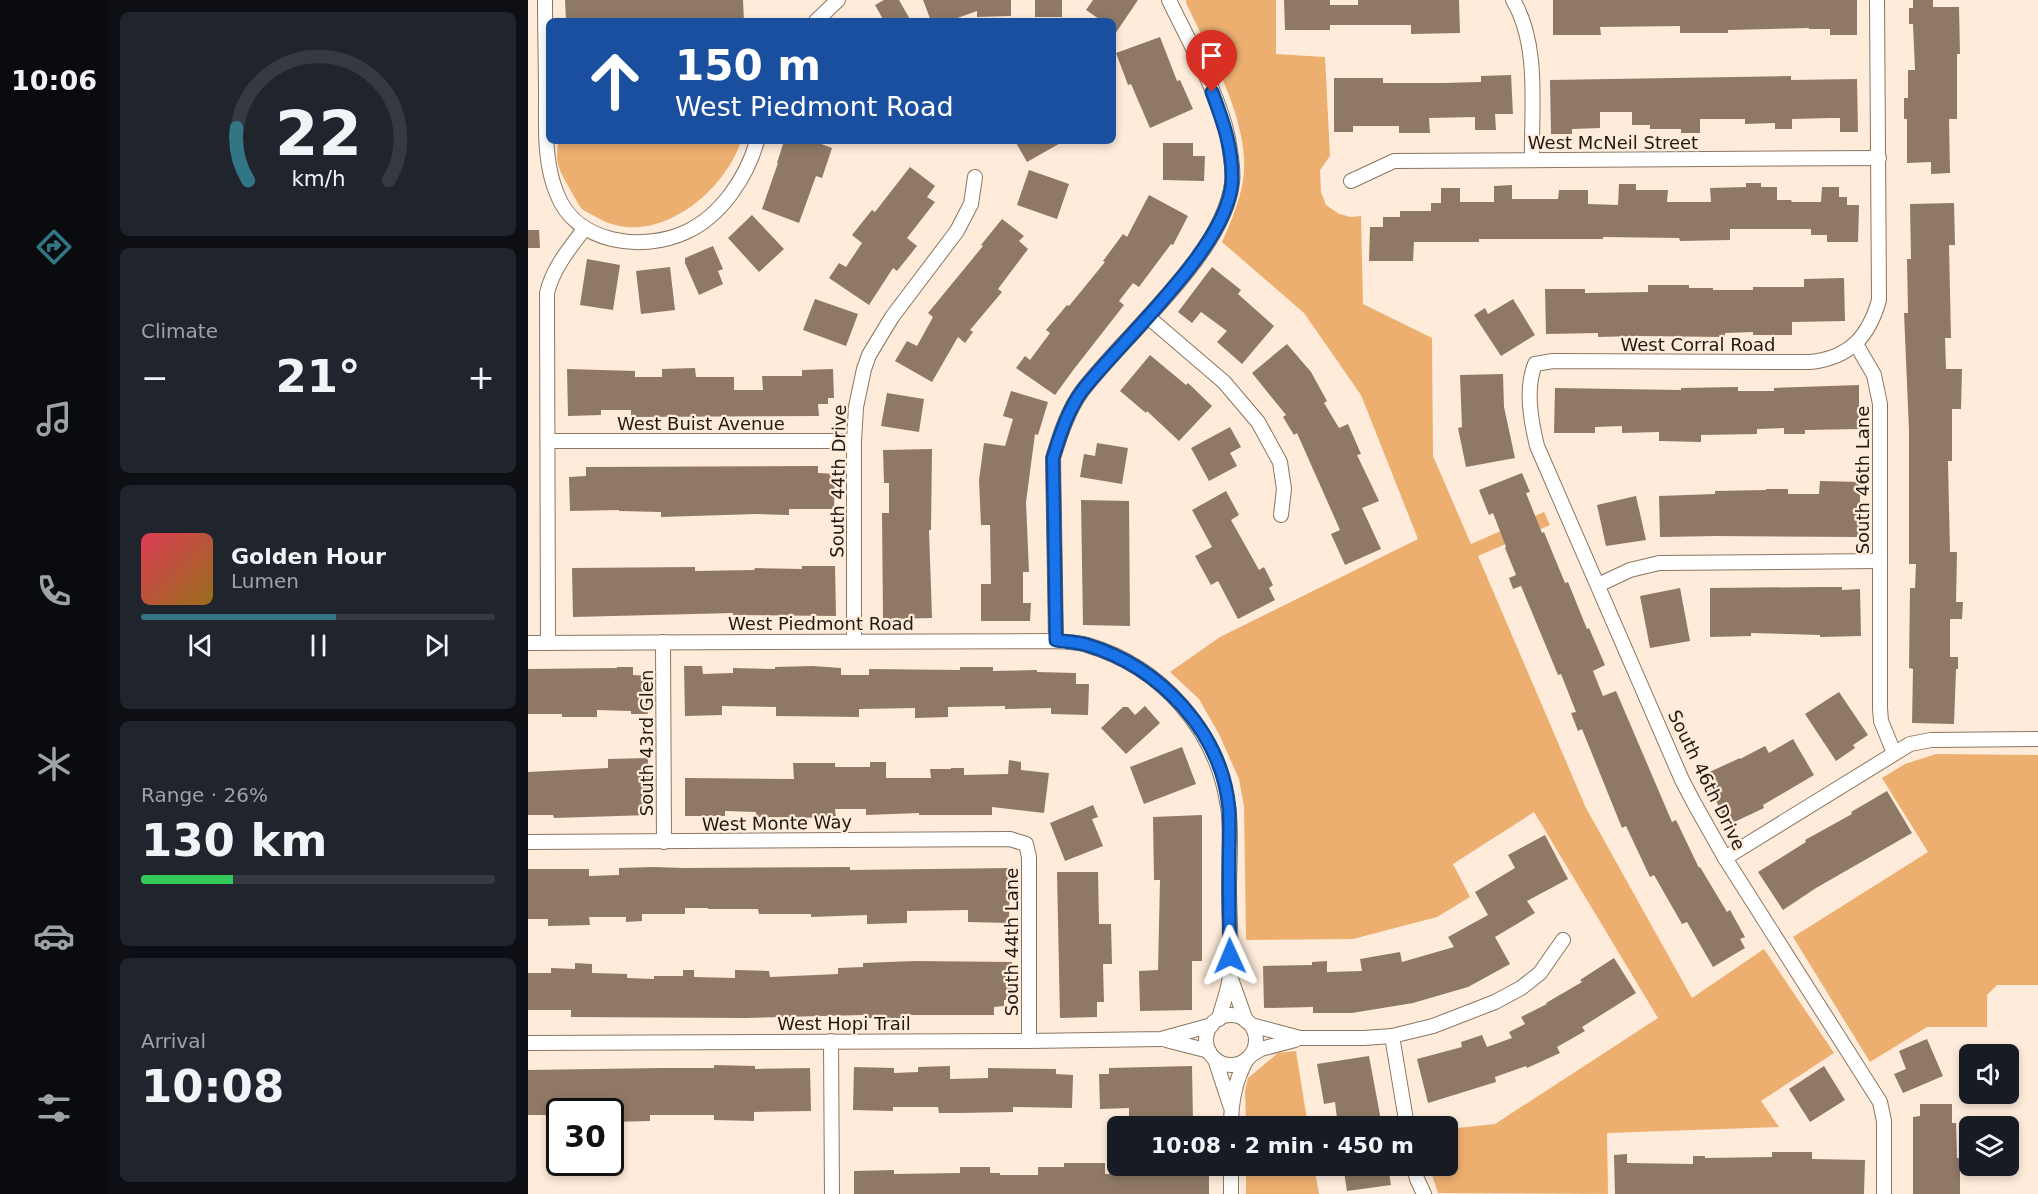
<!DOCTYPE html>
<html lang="en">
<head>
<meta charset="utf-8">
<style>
  :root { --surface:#171b24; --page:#20242c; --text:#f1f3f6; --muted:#9ea1a6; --line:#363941; --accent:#327685 }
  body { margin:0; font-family:"DejaVu Sans",sans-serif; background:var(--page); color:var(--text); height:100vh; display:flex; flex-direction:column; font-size:22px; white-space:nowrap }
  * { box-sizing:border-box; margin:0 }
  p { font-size:20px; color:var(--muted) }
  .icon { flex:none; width:33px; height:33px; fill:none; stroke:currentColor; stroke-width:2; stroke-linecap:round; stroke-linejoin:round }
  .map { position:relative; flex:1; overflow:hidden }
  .drawer { display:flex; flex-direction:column; gap:12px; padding:12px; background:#0d0f14; width:420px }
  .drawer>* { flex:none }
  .hud { position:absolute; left:18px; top:18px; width:570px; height:126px; border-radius:9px; box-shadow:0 3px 9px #0003; background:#1a4fa0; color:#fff; overflow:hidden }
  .controls { position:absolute; left:1431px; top:1044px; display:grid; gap:12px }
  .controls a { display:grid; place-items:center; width:60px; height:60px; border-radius:9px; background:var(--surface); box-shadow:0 3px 9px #0003; font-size:30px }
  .speed { position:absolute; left:18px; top:1098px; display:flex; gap:12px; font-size:30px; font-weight:700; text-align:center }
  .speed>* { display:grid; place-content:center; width:78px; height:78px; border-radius:50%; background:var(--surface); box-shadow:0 3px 9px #0003; line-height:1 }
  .speed .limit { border:3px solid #111; border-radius:9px; background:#fff; color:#111 }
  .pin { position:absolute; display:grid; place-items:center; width:51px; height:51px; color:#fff; margin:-62px -26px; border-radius:50% 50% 50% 0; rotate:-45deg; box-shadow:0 0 6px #0007 }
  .pin .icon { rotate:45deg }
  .me { position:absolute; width:66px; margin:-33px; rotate:359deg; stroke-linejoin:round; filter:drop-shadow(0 0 4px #0008) }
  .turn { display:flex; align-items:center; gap:21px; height:126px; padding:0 30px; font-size:27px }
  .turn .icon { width:78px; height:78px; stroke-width:2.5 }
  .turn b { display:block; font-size:42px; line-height:51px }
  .big { font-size:45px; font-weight:700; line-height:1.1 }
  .drawer .card { flex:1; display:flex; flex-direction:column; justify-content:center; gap:9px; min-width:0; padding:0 21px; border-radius:9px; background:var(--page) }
  .drawer .dial { align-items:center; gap:0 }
  .dial svg { height:156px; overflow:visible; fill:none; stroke:var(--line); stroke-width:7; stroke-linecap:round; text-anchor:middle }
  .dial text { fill:var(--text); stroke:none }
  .song { display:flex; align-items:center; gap:18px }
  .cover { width:72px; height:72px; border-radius:9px; background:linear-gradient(135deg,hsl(350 70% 55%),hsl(40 70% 35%)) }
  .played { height:6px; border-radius:3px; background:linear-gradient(90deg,var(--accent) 55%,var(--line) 55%) }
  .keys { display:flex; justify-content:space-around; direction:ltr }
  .heat { display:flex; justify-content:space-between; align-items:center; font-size:33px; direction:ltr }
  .charge { height:9px; border-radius:4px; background:linear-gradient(90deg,#34c759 26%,var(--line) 0) }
  .trip { position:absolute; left:579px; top:1116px; width:351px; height:60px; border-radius:9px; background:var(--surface); box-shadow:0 3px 9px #0003; font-weight:700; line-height:60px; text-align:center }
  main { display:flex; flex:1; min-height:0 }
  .dock { display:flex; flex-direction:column; width:108px; justify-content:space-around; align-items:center; background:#090b0e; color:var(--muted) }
  .dock .icon { width:42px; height:42px }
  .dock .on { color:var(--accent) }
  .dock b { font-size:27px; color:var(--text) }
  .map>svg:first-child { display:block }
  .green { fill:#edaf70 }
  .building { fill:#8f7965 }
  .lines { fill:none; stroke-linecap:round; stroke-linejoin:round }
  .minor-casing { stroke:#8b7662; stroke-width:16 }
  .minor { stroke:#fff; stroke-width:14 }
  .route-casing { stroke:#114b97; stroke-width:15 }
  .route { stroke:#1a73e8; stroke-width:10 }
  .labels { text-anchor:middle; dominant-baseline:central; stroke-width:4.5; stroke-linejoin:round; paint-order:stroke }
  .street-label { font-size:18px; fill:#221911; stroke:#feebd9 }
</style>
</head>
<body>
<main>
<nav class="dock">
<b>10:06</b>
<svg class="icon on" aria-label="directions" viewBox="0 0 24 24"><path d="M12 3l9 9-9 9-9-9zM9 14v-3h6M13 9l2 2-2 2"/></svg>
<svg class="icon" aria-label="music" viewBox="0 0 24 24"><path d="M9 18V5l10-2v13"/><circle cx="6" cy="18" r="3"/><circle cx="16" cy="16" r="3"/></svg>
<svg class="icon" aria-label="phone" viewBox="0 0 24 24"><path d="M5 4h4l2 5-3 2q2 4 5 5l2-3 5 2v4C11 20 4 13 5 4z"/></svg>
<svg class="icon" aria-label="climate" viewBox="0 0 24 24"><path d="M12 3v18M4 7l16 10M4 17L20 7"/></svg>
<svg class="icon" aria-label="car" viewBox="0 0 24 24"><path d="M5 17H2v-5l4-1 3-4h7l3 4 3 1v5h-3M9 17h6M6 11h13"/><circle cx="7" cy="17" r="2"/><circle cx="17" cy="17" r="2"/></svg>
<svg class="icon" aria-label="filters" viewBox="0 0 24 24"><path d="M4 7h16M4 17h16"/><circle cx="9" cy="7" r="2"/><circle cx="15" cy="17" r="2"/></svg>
</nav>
<section class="drawer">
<div class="card dial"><svg viewBox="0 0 100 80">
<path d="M14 69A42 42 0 1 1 86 69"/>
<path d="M14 69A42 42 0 0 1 8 42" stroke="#327685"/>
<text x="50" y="56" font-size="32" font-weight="700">22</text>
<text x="50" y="72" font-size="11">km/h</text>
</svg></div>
<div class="card"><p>Climate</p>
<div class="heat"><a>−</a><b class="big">21°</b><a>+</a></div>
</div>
<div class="card">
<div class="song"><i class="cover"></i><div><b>Golden Hour</b><p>Lumen</p></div></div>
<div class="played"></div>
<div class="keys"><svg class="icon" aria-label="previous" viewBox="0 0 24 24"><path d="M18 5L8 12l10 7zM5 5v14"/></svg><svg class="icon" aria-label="pause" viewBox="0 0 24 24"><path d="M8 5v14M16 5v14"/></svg><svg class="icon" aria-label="next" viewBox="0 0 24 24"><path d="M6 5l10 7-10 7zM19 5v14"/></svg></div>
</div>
<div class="card"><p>Range · 26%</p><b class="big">130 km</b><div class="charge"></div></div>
<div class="card"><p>Arrival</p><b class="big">10:08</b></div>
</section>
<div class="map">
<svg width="1510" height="1194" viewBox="0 0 1510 1194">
  <rect width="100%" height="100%" fill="#feebd9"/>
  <g class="green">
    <path d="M658,0H748V54L797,57L802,156L792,170L793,192L798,205L811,214L823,217L833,216L835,304L904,338L905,456L943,544L1016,512L1022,525L950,556L1058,808L1164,998L1236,949L1306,1053L1233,1101L1251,1127L1079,1133L1080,1194L910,1193L901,1166H920V1129L967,1124L1130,1018L1006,812L925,864L942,897L909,917L825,939L718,940L716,806L711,779L691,734L671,699L642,672L692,637L890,539L833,395L776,313L694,242C703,222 711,203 715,181C724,124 682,54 658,3Z"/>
    <path d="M30,141H213C196,194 125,250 70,218C65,215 58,212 54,209C50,205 47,197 44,193C40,185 32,173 30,164C28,157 30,148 30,141Z"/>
    <path d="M1408,754L1510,755V985H1469L1459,995V1027H1399L1342,1062L1265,937L1400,852L1354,778L1377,764Z"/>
    <path d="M768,1051L780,1126H718L717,1092L720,1078L750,1053Z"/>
    <path d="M718,1166H786L791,1194H718Z"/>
  </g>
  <g class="building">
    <path d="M37,0H215L216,21H38Z"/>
    <path d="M356,0H371L383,21H356L347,5Z"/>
    <path d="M395,0H483V16L449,17V11L421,21H403Z"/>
    <rect x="507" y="0" width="27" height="17"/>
    <path d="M565,0H610L585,37V21H574L558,10Z"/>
    <path d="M756,0H802V5H830V0H931L932,33L883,34V25H802V30H757Z"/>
    <path d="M1025,0H1329V35H1302V29H1281V28L1200,30V33H1152V26L1072,27L1073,35H1025Z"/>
    <path d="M1385,0H1405V7H1431L1432,54H1429V119H1421L1422,173L1403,174V162L1379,163V119H1376V98H1380V70H1387L1385,24H1381V8H1385Z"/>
    <path d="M632,37L649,81L652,80L665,109L622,128L603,84L600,85L588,53Z"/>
    <path d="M983,75L985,114H967L968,130H947V117L901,118L902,133H871V126H825V132H806V78H855V83H916L953,82V76Z"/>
    <path d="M1263,76V80L1329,79L1330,132H1312V118H1303L1264,119V129H1247V123L1217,124V119H1172V133H1153V129H1122V125H1104V112H1072V128L1044,129V134H1023L1022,80Z"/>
    <path d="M256,141H285L304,148L294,178L288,176L271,223L234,209L250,163H249Z"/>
    <path d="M487,141H536L499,162Z"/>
    <path d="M635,143H665V156H677L676,181L635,180Z"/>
    <path d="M382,167L407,186L399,197L407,202L379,238L389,246L369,271L365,268L341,305L301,278L311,263L318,267L334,243L324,235L344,210L347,212Z"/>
    <path d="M501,170L541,184L529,219L489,205Z"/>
    <path d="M1218,183H1233V187H1249V200H1263L1264,202H1293L1294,187H1311V197H1319V205H1331L1330,242H1299V235H1283V229H1202V240L1152,241L1151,238L1075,237V239H951V242H886L885,261H841L842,227H855V217H872V211H903V203H913V188H932V202H966V186L984,185V199H1030L1031,190H1060V204L1090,205L1091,184H1108V190H1140L1139,202H1183L1182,188L1218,187Z"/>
    <path d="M621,195L660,216L645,245L643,244L611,287L605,283L591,301L596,305L546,369L527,395L488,368L497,356L502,360L522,333L518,330L539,305L541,306L577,262L575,261L595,234L599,237Z"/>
    <path d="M1426,203L1427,245H1421L1423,338H1417L1418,369H1434L1433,409H1424V461H1420L1422,552H1429L1428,602H1435L1434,619H1422V657H1430V669H1428L1426,724L1384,723L1385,669L1381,668L1382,588H1387L1388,564H1381V430L1376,313H1380L1379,259H1383L1382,204Z"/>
    <path d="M224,215L256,249L231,272L200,238Z"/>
    <path d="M474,219L496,236L491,241L500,249L470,289L474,292L442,330L445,332L437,343L430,337L404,382L367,361L379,341L389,346L405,317L400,313L455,246L453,245Z"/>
    <path d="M0,230H11L12,248H0Z"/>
    <path d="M185,246L195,269L190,271L195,284L171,295L157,263V258Z"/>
    <path d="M59,259L92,265L85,310L52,305Z"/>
    <path d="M142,267L147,310L113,314L108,271Z"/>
    <path d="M684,267L713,290L710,294L746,326L714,364L689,342L699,331L673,312L664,323L650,312Z"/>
    <path d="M1316,278L1317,321L1264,322V335H1225V332L1197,333V337L1110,336L1070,337V333L1018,334L1017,289H1057V293L1120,292V285H1161V288H1185V290H1225V287H1276V279Z"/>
    <path d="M287,299L330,314L318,346L275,330Z"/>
    <path d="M985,299L1007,335L973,356L946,315L957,308L960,314Z"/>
    <path d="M759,344L783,372L799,401L796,403L811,428L820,424L833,454L829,455L851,501L834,508L853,549L817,565L803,534L812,530L769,433L766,435L755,417L758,415L724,373Z"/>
    <path d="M622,355L658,385L660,383L684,406L651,441L619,411L618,413L592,391Z"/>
    <path d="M167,368L168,377H206V390H235L234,376H274V370L305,369L306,398H300V404H290L291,416L103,417V410H73V415L40,416L39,369L107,371V377H134V369Z"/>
    <path d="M975,374L976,407L987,458L938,467L930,428L934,427L932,375Z"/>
    <path d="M1331,385V429L1277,430V434H1256V428L1229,429V434L1173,435V442L1131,441V432L1094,433V426L1067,427V433H1026L1027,388L1153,390V388L1210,387V391H1246V388Z"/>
    <path d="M483,391L520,402L510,435L507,434L498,502L501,572H495V603H503L502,621H453V584H463L462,525H453L451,480L456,443L477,446L485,419L475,416Z"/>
    <path d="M359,393L396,399L391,432L353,426Z"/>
    <path d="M702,427L713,447L702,453L709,466L681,481L663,448Z"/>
    <path d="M569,443L600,448L594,484L552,477L556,454L567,456Z"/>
    <path d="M404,449L403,530H401L404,618L355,619L354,513H361V483H356L355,450Z"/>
    <path d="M290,466V473L307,474L306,509H261V515L228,514L133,517V512L91,511V510L42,511L41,477L58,476V467Z"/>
    <path d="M994,473L1002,492L998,493L1014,533L1016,532L1037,583L1040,582L1059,629L1061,628L1077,665L1065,671L1075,696L1088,691L1144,822L1148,820L1171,868L1172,867L1199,912L1202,910L1217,937L1212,939L1217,948L1185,967L1159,922L1154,924L1126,875L1122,877L1098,826L1094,828L1054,729L1050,731L1043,713L1048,712L1033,674L1030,675L993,586L985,589L981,578L988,575L977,548L978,547L965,513L961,515L951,490Z"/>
    <path d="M1292,481L1332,482V537L1188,536L1132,537L1131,496L1187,494V491L1238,490V489H1260V494H1291Z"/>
    <path d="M698,491L711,515L703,520L731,570L736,567L745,585L741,588L747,600L710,619L690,581L683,585L667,556L684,547L664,510Z"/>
    <path d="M1108,496L1118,540L1078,546L1069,505Z"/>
    <path d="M553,500L601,501L602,626L555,625Z"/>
    <path d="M274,566H307L308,616L205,615V613L45,617L44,568L167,567V571L226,570L227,568L274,569Z"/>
    <path d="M1292,587H1314V590L1332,589L1333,636L1292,637V635L1223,633V636L1182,637V588Z"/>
    <path d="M1152,588L1162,641L1122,648L1112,596Z"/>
    <path d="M156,666H174L175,674L205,673V668L247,669V667L284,666L313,668V675H341V669L432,670V667H465V671L509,670V672L548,673V684H561L560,715L523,714V708L477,709V706L420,707V717L387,718V708L331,709V717L248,716V707L194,706V715L157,716Z"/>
    <path d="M89,667H105V675L121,676L120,714H103V711L69,710V717H34V714H0V669L89,668Z"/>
    <path d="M1311,692L1340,735L1325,745L1327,748L1308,761L1277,714Z"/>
    <path d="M617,706L632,723L598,754L573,728L595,707H600L607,715Z"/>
    <path d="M1265,739L1286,775L1235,805L1236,808L1200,825L1175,775L1212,758V759L1237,746L1241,753Z"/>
    <path d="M654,747L668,784L616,804L602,767Z"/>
    <path d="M120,758L121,815L26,818L25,815H0V772L80,768V759Z"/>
    <path d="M481,760L493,762V770L521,773L516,813L464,807V815H391V813L338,815V809H307L308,818L228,817V812L197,811V816H157V778L266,779L265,763H307V767H342V762H358V778H403L402,769H423V768H436V775L480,774Z"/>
    <path d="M1359,791L1384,833L1288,888L1255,910L1230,872L1278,842L1277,840L1324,814L1323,812Z"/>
    <path d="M565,805L570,817L564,819L575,846L537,861L522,823Z"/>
    <path d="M674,815V961H664V1010L612,1011L611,971L630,970L632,880H626L625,817Z"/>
    <path d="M1017,835L1040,879L999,901L1007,913L967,937L982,964L940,987L885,1003L824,1013H785V1007L736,1008L735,966L784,965V962L799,961V972L834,971L832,959L872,952L874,962L926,947L920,937L960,915L947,892L987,868L980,855Z"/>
    <path d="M125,867L156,868L322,867V870L482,868L481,923L440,922V910L379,911V923L339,924V915L283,917V914H231L230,909H180V908H157V914H114V921L98,922V917H61L62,925L20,926V919H0V869H61V876L91,875V868Z"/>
    <path d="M529,872H570L571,924H583L584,964H575L576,1002H569V1017L532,1018Z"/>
    <path d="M1086,958L1108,993L1054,1027L1057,1031L1029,1047L1032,1053L999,1068L998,1066L967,1077L968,1082L900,1103L889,1059L934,1047L933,1042L954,1035L959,1047L984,1038L981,1032L997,1024L993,1017L1019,1004L1018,1003L1054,982L1052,980Z"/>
    <path d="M387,961L484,962V1000H476V1006L466,1007V1015H376V1018H335V1015L218,1018L43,1017V1010H0V973H23V968L47,969V963L64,964V973L99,974V978L126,979V976H155V970H166V977L207,978V970L241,971L242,977L310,974V968L335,967V963Z"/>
    <path d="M1399,1039L1415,1076L1375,1093L1366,1074L1378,1069L1371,1051Z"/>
    <path d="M841,1056L854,1126H810L807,1102L796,1104L789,1064Z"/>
    <path d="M186,1065L227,1066V1069L282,1068L283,1111L226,1112V1121L186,1120V1115H122V1121L82,1122V1112H32V1115H0V1070L134,1068H186Z"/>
    <path d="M422,1066V1079L460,1078V1068L528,1069V1074L545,1075L544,1108L485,1107V1112L431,1113H411L410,1107H365V1111L325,1110L326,1067L366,1068V1073L390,1072V1067Z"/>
    <path d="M664,1066L665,1123H624V1116H601V1108L572,1109L571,1074H581V1068Z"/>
    <path d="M1296,1066L1317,1100L1282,1122L1261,1089Z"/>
    <path d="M1392,1104H1424V1123H1428L1429,1158H1432V1194H1385V1117L1392,1116Z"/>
    <path d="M1244,1152H1284V1159L1337,1160L1336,1194H1087L1086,1155L1099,1154V1163L1165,1164V1156H1177V1158L1244,1157Z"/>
    <path d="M536,1163H577V1174L640,1172V1166H681V1194H326V1171L366,1170V1174L432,1173V1167H462V1173H472V1175H510V1167H536Z"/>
    <path d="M815,1166H860L863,1185L819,1191Z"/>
  </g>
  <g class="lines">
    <defs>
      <g id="minor">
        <path d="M17,0C17,32 18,64 18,96C18,129 16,163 29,194C48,244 115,252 158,232C193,216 219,177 229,141"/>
        <path d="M985,0C1012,46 1003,108 1004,160"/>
        <path d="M1349,0L1351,300C1341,336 1322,358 1282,362L1025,361L1007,364C997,389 1003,421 1009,446L1154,780L1166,803L1197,858L1352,1102L1356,1121V1194"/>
        <path d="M288,21L310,0"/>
        <path d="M823,181L866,161L1351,158"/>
        <path d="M620,317L696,382L730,422L752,462L756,489L753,515"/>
        <path d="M1328,344L1346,375L1352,404V708L1353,721L1366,753"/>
        <path d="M20,441H326"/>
        <path d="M1070,585L1102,570L1131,563L1352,561"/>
        <path d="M326,640V441L328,407L336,369L341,355L364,317L429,231L443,204L447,177"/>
        <path d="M528,641L525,458C532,435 540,410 554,391C597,334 695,255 704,183C706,169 702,152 700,138C691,94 661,42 641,0"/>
        <path d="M135,642L136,842"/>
        <path d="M0,643L528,641C538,642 549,642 559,645C634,667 689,730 700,807C704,830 701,865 701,889C701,917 704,947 702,975C701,990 694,1005 691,1019"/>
        <path d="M20,643L19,293C25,268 41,249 57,228"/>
        <path d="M0,842L482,839L498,844L501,857V1041"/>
        <path d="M1197,858L1382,744L1403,740L1510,739"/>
        <path d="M702,976L718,1021"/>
        <circle cx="703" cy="1040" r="25"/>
        <path d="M723,1025L772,1038H836L864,1036L905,1026L967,1002L993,988L1012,973L1035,940"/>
        <path d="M864,1036L879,1126"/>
        <path d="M638,1040L681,1051"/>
        <path d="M303,1041L304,1194"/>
        <path d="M0,1043L501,1041L633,1039L684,1025"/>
        <path d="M723,1055L733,1049L767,1040"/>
        <path d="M687,1059L702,1105"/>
        <path d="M703,1126C703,1101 707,1081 719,1059"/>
        <path d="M703,1166V1194"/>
        <path d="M886,1166L889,1179L896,1194"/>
      </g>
    </defs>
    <use href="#minor" class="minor-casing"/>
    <use href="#minor" class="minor"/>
  </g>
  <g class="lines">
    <defs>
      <path id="route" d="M684,92C695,121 705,149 704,181C701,246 594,339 554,391C540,410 532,435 525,458L528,640C538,642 550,642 559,645C632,667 694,732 701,809C702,826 701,843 701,860C701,892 701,924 702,956"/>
    </defs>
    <use href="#route" class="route-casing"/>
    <use href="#route" class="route"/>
  </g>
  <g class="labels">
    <g class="street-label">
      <text x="1085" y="142">West McNeil Street</text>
      <text x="1170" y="344">West Corral Road</text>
      <text x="173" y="423">West Buist Avenue</text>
      <text transform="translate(1334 480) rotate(-90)">South 46th Lane</text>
      <text transform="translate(310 481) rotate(-89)">South 44th Drive</text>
      <text x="293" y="623">West Piedmont Road</text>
      <text transform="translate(118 743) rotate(-90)">South 43rd Glen</text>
      <text transform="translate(1179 780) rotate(64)">South 46th Drive</text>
      <text transform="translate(249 823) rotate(-1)">West Monte Way</text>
      <text transform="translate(483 942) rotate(-90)">South 44th Lane</text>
      <text x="316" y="1023">West Hopi Trail</text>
    </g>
  </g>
</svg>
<div class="controls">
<a><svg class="icon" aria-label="sound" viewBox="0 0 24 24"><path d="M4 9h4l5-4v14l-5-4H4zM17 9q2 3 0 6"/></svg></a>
<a><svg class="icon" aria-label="layers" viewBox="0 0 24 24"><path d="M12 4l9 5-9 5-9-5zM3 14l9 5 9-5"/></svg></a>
</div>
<div class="speed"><div class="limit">30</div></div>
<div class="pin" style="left:684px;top:92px;background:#d93025"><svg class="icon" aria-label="arrive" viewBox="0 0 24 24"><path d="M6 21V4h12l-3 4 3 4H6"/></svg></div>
<svg class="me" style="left:702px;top:956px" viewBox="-20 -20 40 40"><path d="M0-17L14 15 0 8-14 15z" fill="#1a73e8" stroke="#fff" stroke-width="4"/></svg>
<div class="trip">10:08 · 2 min · 450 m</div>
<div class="hud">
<div class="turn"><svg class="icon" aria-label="ahead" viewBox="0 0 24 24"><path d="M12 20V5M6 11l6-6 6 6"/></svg><div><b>150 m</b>West Piedmont Road</div></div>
</div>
</div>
</main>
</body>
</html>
